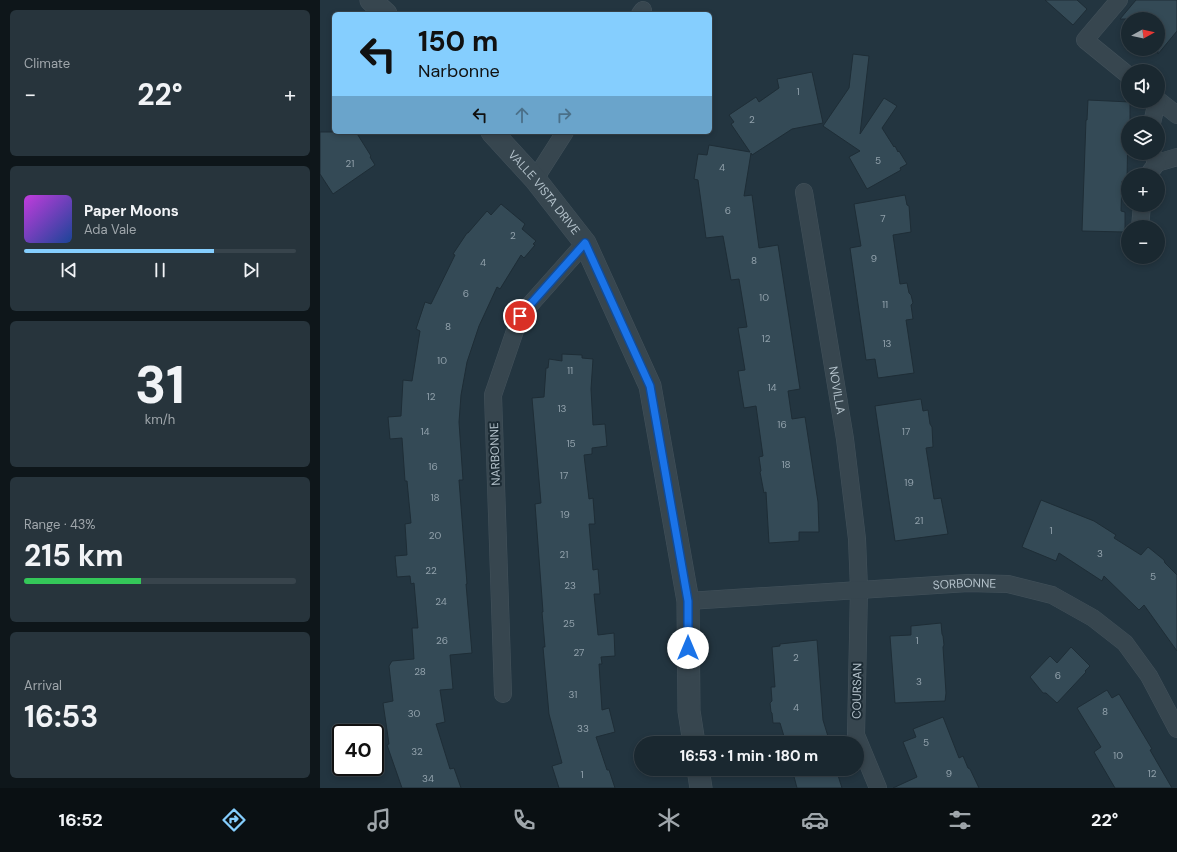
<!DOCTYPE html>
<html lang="en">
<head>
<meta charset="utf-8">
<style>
  :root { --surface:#1a2830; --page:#27343c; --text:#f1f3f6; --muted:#9fa6ab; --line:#38444c; --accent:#85cefe }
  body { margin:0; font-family:"DM Sans",sans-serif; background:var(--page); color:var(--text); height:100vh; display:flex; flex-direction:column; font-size:15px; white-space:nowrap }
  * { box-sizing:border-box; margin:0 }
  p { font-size:13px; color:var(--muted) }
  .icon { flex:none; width:22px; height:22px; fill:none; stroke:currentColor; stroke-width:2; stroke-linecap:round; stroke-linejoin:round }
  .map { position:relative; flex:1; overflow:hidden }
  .side { display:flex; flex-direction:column; gap:10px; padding:10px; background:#0e161a; width:320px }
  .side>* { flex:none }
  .top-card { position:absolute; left:12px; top:12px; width:380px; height:122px; border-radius:6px; box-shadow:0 2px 6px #0003,0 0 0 1px var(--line); background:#85cefe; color:#111; overflow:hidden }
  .needle { width:26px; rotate:82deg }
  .fabs { position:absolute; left:801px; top:12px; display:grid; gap:8px }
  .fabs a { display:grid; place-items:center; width:44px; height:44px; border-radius:50%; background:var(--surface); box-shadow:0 2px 6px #0003,0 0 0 1px var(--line); font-size:20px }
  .speed { position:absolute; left:12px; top:724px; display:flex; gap:8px; font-size:20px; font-weight:700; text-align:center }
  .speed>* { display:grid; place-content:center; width:52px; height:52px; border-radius:50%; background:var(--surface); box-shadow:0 2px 6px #0003,0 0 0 1px var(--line); line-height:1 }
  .speed .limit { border:2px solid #111; border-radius:6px; background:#fff; color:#111 }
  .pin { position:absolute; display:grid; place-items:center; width:34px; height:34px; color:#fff; margin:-17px; border:2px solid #fff; border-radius:50%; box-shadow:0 1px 4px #0007 }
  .me { position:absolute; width:44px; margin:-22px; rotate:0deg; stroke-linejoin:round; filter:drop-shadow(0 0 3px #0008) }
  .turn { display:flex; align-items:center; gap:14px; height:84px; padding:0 20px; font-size:18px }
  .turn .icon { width:52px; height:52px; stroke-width:2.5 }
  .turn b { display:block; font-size:28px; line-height:34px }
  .lanes { display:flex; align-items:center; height:38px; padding:0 20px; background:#0003; justify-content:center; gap:20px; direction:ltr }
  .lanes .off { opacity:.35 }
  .big { font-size:30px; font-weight:700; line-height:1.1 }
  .side .card { flex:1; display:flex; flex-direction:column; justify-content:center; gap:6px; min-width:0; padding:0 14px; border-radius:6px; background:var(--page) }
  .side .dial { align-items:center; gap:0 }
  .dial b { font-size:52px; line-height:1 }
  .song { display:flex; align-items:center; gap:12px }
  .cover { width:48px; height:48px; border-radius:6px; background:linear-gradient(135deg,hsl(290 70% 55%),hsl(220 70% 35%)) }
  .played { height:4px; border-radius:2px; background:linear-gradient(90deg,var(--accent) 70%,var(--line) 70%) }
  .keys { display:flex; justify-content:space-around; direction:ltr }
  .heat { display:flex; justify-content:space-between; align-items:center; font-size:22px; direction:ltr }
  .charge { height:6px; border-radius:3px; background:linear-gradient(90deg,#34c759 43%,var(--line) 0) }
  .trip { position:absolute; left:314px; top:736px; width:230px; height:40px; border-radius:20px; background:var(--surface); box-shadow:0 2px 6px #0003,0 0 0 1px var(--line); font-weight:700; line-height:40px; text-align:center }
  .tabs { display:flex; height:64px; justify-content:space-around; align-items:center; background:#0a1013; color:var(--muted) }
  .tabs .icon { width:28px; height:28px }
  .tabs .selected { color:var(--accent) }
  .tabs b { font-size:18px; color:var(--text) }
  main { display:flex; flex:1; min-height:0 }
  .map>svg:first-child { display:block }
  .building { fill:#344a56; stroke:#1e2d36 }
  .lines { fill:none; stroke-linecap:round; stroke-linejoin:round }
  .minor-casing { stroke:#43525b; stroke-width:18 }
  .tertiary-casing { stroke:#43525b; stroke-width:23 }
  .minor { stroke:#37464f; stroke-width:17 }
  .tertiary { stroke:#37464f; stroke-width:22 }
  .route-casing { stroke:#114b97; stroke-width:10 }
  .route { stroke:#1a73e8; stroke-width:7 }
  .labels { text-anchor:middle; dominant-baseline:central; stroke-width:4; stroke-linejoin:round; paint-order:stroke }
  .number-label { font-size:10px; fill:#91a1ab }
  .street-label { font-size:12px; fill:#b3c1ca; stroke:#1c2b34 }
</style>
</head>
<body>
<main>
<section class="side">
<div class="card"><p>Climate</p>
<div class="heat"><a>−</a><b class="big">22°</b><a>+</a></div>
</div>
<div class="card">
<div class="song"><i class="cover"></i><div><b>Paper Moons</b><p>Ada Vale</p></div></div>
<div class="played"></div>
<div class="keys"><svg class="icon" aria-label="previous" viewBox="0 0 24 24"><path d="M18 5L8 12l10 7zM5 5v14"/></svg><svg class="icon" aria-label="pause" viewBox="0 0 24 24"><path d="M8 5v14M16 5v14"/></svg><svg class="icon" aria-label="next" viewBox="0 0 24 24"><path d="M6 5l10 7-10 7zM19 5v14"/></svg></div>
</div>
<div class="card dial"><b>31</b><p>km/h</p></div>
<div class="card"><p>Range · 43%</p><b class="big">215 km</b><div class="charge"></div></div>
<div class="card"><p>Arrival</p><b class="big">16:53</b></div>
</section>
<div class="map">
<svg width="857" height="788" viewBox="0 0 857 788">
  <rect width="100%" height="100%" fill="#233540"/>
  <g class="building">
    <path d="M725,0H757L767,9L753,25Z"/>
    <path d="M816,0H857V31L838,54V19H800Z"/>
    <path d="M533,54L549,56L540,134L564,98L577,106L562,128L574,147L575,146L578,152L579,151L587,164L580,168L581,170L547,189L529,157L540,151L503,126L529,88Z"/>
    <path d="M492,72L503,123L472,129L432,155L431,153L424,196L432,195L439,248L458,245L480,389L468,391L472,419L485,417L498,502L499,532H479V541L449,543L446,492L444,493L440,472L441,471L439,457L443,456L436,406L424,408L418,371L425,370L418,328L427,327L419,279L411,280L403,236L386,238L378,180L374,179L378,154L387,155L389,145L430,152L411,124L414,122L409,115L436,97L439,102L459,88L457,79Z"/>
    <path d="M768,100L810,102V123H808L807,181H802L801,211L805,212V232L762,231L766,120H767Z"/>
    <path d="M0,132H36L51,156L50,157L55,165L13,194L0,174Z"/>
    <path d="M585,195L587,205L589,206L591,232L573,235L580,284L587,283L589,293L591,295L593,303L591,305L593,319L586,320L594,373L558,378L555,359L546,360L530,248L541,246L534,204Z"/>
    <path d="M181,204L205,224L202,229L216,241L213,244L215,245L204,258L201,255L180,289L177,287L159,326L147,362L141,395L139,422L143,480H139L147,584H146L152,653L130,655L133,689L120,690L125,722L116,724L130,769L134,768L141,788H82L67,745L69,744L63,703L73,701L69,666L72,661L94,659L92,628H98L94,583L91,584L90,576L77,577L75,556L87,555L85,524L91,523L87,481H85L82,438L70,439L68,417L81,416L83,380L92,381L100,331L96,329L105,302L111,304L135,255L133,254L147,233H148L167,211L171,215Z"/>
    <path d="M242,354L262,355V358L273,359L271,389L273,425L285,424L287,446L272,448V454L264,455L269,499L273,498L275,524H269L273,570L278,569L280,594H274L278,635L294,633L295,656L281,657L282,664H279L282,710L289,708L295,732L276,737L287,770H289L295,788H239L232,766L242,763L229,714L223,647H225L222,612H223L215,504L221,503L212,398L224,397L226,368H228L229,359L242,361Z"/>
    <path d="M601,399L603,411L608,410L610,424L612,427L613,447L606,448L614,499L621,498L628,534L575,541L555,406Z"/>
    <path d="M721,500L774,521L796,535L794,538L821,555L828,547L844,560L845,563L857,575V651L824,605L819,610L784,576L782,581L739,553L736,561L702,547Z"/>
    <path d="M621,623L622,634L623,636L624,645L623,647L626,693L625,701L575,703L570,636L591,635V626Z"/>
    <path d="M497,640L503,720L510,743H466L460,723H453L452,713L451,712L450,703L452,701L451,687H455L452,647L460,646V644Z"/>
    <path d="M751,647L770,666L765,671L766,672L737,703L726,693H723L710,677L730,656L737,663Z"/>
    <path d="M787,690L792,698L799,694L832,749L830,750L852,788H795L774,752L781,747L757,708Z"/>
    <path d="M623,717L639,758L643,756L648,768L650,769L659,788H573L597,777L583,742L596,737L593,729Z"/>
    <path d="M472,769H516L522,788H477Z"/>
  </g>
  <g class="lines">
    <defs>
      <g id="minor">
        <path d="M799,0L765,40L808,75"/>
        <path d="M320,14L323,10"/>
        <path d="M838,100L857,115"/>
        <path d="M832,123L837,101"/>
        <path d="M832,153L837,163L857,157"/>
        <path d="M828,175L837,163"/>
        <path d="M215,179L245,132"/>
        <path id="s1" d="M484,192L525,439L537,539L539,589L536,735L558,788"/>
        <path d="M820,227L822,205"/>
        <path id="s2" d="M368,601L648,583L688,584L732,595L773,618L805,643L829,676L857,729"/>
        <path d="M183,694L173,395L200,316L265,243"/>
      </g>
      <g id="tertiary">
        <path d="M51,0L66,14"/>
        <path id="s3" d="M172,132L215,179L265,243L330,386L368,601L369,711L374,743"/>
        <path d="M378,769L381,788"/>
      </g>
    </defs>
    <use href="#minor" class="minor-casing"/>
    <use href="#tertiary" class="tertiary-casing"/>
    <use href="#minor" class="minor"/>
    <use href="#tertiary" class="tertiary"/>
  </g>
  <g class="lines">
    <defs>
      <path id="route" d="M200,316L265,243L330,386L368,601V648"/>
    </defs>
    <use href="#route" class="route-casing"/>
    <use href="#route" class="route"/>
  </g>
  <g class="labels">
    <g class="number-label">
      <text x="478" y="91">1</text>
      <text x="432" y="119">2</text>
      <text x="558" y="160">5</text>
      <text x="30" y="163">21</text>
      <text x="402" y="167">4</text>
      <text x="408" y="210">6</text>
      <text x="563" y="218">7</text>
      <text x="193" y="235">2</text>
      <text x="554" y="258">9</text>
      <text x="434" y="260">8</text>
      <text x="163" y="262">4</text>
      <text x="146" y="293">6</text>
      <text x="444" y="297">10</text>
      <text x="565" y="304">11</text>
      <text x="128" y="326">8</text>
      <text x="446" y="338">12</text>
      <text x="567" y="343">13</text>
      <text x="122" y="360">10</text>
      <text x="250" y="370">11</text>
      <text x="452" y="387">14</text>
      <text x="111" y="396">12</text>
      <text x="242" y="408">13</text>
      <text x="462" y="424">16</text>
      <text x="105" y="431">14</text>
      <text x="586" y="431">17</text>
      <text x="251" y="443">15</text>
      <text x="466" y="464">18</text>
      <text x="113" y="466">16</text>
      <text x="244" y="475">17</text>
      <text x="589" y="482">19</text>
      <text x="115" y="497">18</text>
      <text x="245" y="514">19</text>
      <text x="599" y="520">21</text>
      <text x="731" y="530">1</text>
      <text x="115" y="535">20</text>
      <text x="780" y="553">3</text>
      <text x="244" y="554">21</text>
      <text x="111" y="570">22</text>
      <text x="833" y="576">5</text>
      <text x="250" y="585">23</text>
      <text x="121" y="601">24</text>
      <text x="249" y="623">25</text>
      <text x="122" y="640">26</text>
      <text x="597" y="640">1</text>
      <text x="259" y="652">27</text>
      <text x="476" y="657">2</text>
      <text x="100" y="671">28</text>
      <text x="738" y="675">6</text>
      <text x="599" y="681">3</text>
      <text x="253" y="694">31</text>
      <text x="476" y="707">4</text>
      <text x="785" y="711">8</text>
      <text x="94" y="713">30</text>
      <text x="263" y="728">33</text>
      <text x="606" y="742">5</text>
      <text x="97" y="751">32</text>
      <text x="798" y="755">10</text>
      <text x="629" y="773">9</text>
      <text x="832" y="773">12</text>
      <text x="262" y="774">1</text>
      <text x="108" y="778">34</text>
    </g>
    <g class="street-label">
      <text stroke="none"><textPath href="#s3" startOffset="80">VALLE VISTA DRIVE</textPath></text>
      <text stroke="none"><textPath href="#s1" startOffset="201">NOVILLA</textPath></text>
      <text transform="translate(175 454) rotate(-92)">NARBONNE</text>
      <text stroke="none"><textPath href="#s2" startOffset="277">SORBONNE</textPath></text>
      <text transform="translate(537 691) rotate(-89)">COURSAN</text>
    </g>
  </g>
</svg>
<div class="fabs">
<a><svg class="needle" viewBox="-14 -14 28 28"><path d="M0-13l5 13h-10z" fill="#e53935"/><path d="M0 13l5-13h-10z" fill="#9fa6ab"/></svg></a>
<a><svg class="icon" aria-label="sound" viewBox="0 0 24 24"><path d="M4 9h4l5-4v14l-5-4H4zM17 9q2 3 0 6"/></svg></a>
<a><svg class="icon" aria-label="layers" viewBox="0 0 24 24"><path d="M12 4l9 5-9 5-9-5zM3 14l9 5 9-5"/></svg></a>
<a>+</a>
<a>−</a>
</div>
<div class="speed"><div class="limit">40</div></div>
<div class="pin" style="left:200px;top:316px;background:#d93025"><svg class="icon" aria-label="arrive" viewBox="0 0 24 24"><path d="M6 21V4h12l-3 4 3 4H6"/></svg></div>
<svg class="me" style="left:368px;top:648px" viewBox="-20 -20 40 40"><circle r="19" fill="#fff"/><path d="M0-13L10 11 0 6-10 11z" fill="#1a73e8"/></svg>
<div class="trip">16:53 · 1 min · 180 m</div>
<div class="top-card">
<div class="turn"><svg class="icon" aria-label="left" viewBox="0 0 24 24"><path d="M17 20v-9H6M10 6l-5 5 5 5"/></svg><div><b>150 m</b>Narbonne</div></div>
<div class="lanes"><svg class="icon" aria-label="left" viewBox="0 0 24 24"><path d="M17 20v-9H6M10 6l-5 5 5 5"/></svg><svg class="icon off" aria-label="ahead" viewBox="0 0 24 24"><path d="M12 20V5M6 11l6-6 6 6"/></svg><svg class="icon off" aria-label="right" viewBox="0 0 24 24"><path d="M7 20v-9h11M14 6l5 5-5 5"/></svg></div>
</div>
</div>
</main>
<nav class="tabs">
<b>16:52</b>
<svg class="icon selected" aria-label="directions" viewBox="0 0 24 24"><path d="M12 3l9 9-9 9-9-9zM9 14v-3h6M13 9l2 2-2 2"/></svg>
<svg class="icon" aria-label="music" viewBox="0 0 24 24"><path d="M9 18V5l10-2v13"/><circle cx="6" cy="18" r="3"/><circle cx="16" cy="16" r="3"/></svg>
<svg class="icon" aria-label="phone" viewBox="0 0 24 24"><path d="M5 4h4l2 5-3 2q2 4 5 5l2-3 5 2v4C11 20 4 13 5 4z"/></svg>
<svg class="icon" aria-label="climate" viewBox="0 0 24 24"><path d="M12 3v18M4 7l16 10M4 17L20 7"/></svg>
<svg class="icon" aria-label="car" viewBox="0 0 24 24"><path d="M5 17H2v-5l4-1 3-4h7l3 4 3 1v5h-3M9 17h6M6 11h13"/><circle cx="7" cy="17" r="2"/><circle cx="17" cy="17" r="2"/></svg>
<svg class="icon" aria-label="filters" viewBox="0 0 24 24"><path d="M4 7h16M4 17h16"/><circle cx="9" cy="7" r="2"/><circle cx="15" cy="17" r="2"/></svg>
<b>22°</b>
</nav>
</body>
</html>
